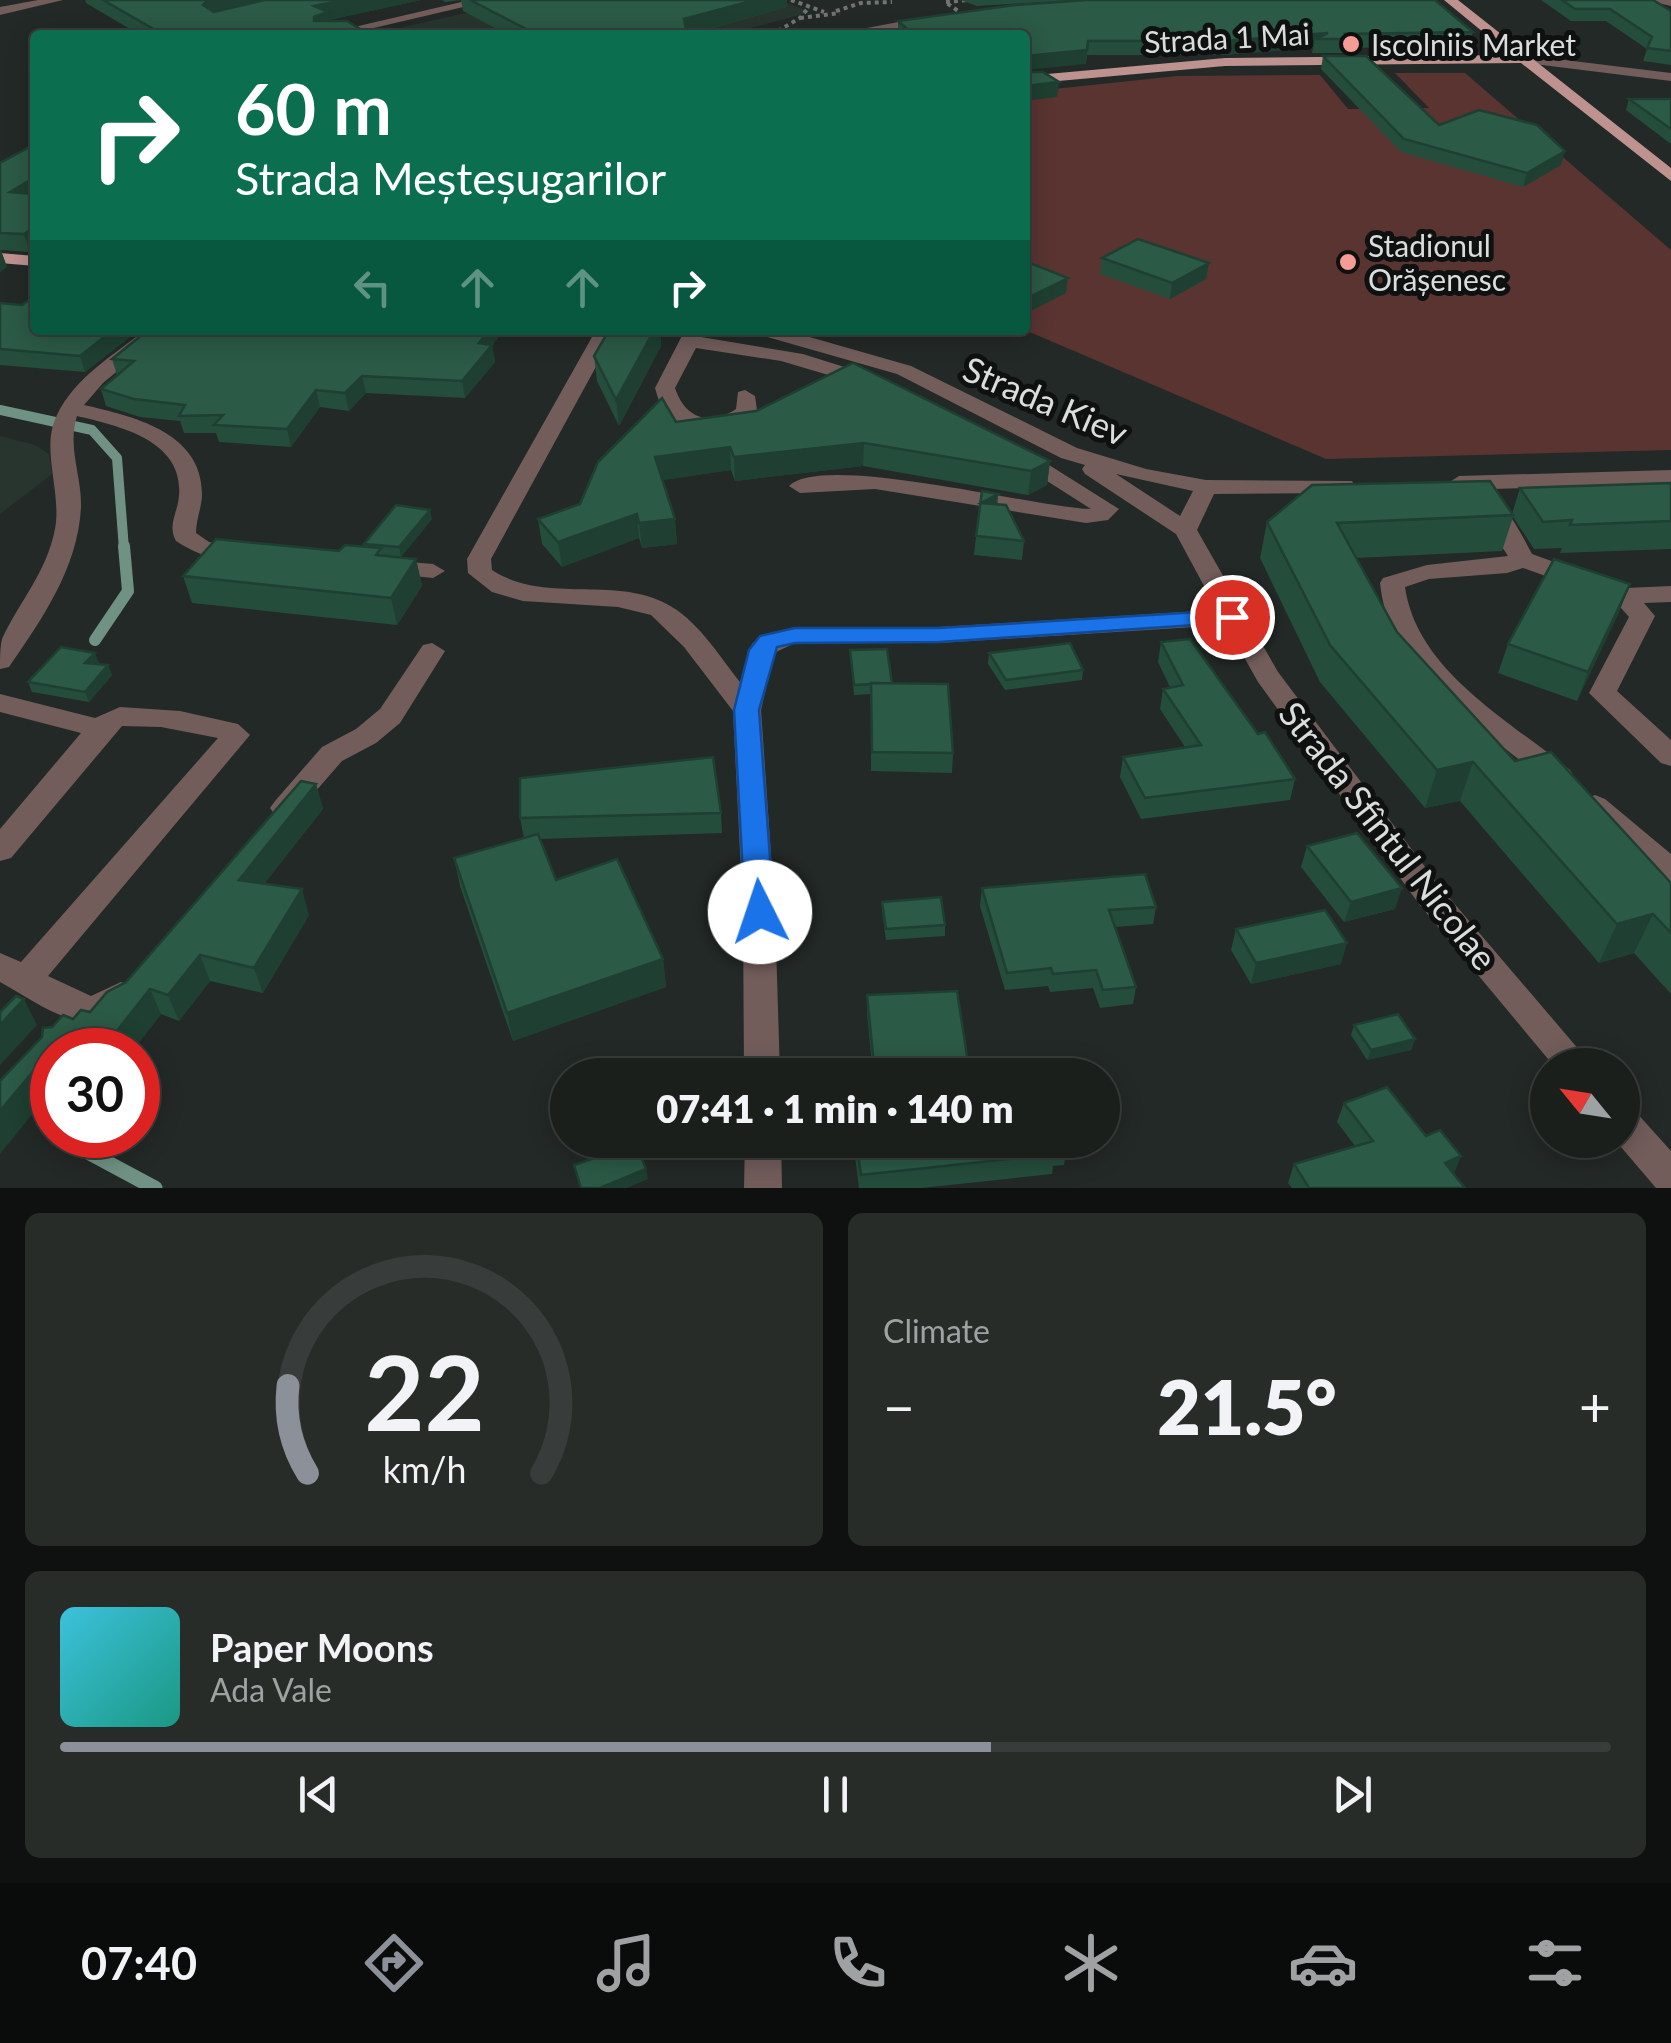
<!DOCTYPE html>
<html lang="en">
<head>
<meta charset="utf-8">
<style>
  :root { --surface:#1a1f1c; --page:#272c29; --text:#f1f3f6; --muted:#9fa2a3; --line:#383d3b; --accent:#8c9099 }
  body { margin:0; font-family:Lato,sans-serif; background:var(--page); color:var(--text); height:100vh; display:flex; flex-direction:column; font-size:38px; white-space:nowrap }
  * { box-sizing:border-box; margin:0 }
  p { font-size:32px; color:var(--muted) }
  .icon { flex:none; width:55px; height:55px; fill:none; stroke:currentColor; stroke-width:2; stroke-linecap:round; stroke-linejoin:round }
  .map { position:relative; height:1188px; overflow:hidden }
  .panel { display:flex; flex-direction:column; gap:25px; padding:25px; background:#0e110f; flex:1 }
  .panel>* { flex:none }
  .guide { position:absolute; left:30px; top:30px; width:1000px; height:305px; border-radius:10px; box-shadow:0 5px 25px #0003,0 0 0 2px var(--line); background:#0b6e4f; color:#fff; overflow:hidden }
  .needle { width:65px; rotate:300deg }
  .buttons { position:absolute; left:1530px; top:1048px; display:grid; gap:20px }
  .buttons a { display:grid; place-items:center; width:110px; height:110px; border-radius:50%; background:var(--surface); box-shadow:0 5px 25px #0003,0 0 0 2px var(--line); font-size:50px }
  .speed { position:absolute; left:30px; top:1028px; display:flex; gap:20px; font-size:50px; font-weight:700; text-align:center }
  .speed>* { display:grid; place-content:center; width:130px; height:130px; border-radius:50%; background:var(--surface); box-shadow:0 5px 25px #0003,0 0 0 2px var(--line); line-height:1 }
  .speed .limit { border:15px solid #d22; background:#fff; color:#111 }
  .pin { position:absolute; display:grid; place-items:center; width:85px; height:85px; color:#fff; margin:-42px; border:5px solid #fff; border-radius:50%; box-shadow:0 2px 10px #0007 }
  .me { position:absolute; width:110px; margin:-55px; rotate:356deg; stroke-linejoin:round; filter:drop-shadow(0 0 8px #0008) }
  .turn { display:flex; align-items:center; gap:35px; height:210px; padding:0 40px; font-size:45px }
  .turn .icon { width:130px; height:130px; stroke-width:2.5 }
  .turn b { display:block; font-size:70px; line-height:85px }
  .lanes { display:flex; align-items:center; height:95px; padding:0 40px; background:#0003; justify-content:center; gap:50px; direction:ltr }
  .lanes .off { opacity:.35 }
  .big { font-size:75px; font-weight:800; line-height:1.1 }
  .panel .tile { flex:1; display:flex; flex-direction:column; justify-content:center; gap:15px; min-width:0; padding:0 35px; border-radius:15px; background:var(--page) }
  .panel .dial { align-items:center; gap:0 }
  .dial svg { height:260px; overflow:visible; fill:none; stroke:var(--line); stroke-width:7; stroke-linecap:round; text-anchor:middle }
  .dial text { fill:var(--text); stroke:none }
  .song { display:flex; align-items:center; gap:30px }
  .cover { width:120px; height:120px; border-radius:15px; background:linear-gradient(135deg,hsl(190 70% 55%),hsl(170 70% 35%)) }
  .played { height:10px; border-radius:5px; background:linear-gradient(90deg,var(--accent) 60%,var(--line) 60%) }
  .keys { display:flex; justify-content:space-around; direction:ltr }
  .heat { display:flex; justify-content:space-between; align-items:center; font-size:55px; direction:ltr }
  .panel .tiles { flex:1; display:grid; gap:25px; grid-template-columns:1fr 1fr }
  .tile:last-child { grid-column:span 2 }
  .trip { position:absolute; left:550px; top:1058px; width:570px; height:100px; border-radius:50px; background:var(--surface); box-shadow:0 5px 25px #0003,0 0 0 2px var(--line); font-weight:800; line-height:100px; text-align:center }
  .menu { display:flex; height:160px; justify-content:space-around; align-items:center; background:#0a0c0b; color:var(--muted) }
  .menu .icon { width:70px; height:70px }
  .menu .current { color:var(--accent) }
  .menu b { font-size:45px; color:var(--text) }
  .map>svg:first-child { display:block }
  .built { fill:#28352f }
  .green { fill:#593431 }
  .lines { fill:none; stroke-linecap:round; stroke-linejoin:round }
  .stream-far2 { stroke:#709284; stroke-width:10 }
  .stream-far1 { stroke:#709284; stroke-width:12 }
  .stream { stroke:#709284; stroke-width:15 }
  .path { stroke:#707573; stroke-width:4; stroke-dasharray:4 4; stroke-linecap:butt }
  .minor { fill:#725d5b; fill-rule:evenodd }
  .major { fill:#bd928f; fill-rule:evenodd }
  .wall { fill:#254d3c }
  .shaded-wall { fill:#1e3f31 }
  .building { fill:#2b5a46; stroke:#1e3f31; stroke-width:2.5 }
  .route { fill:#1a73e8; stroke:#114b97; stroke-width:2.5 }
  .poi-dot { fill:#f59c95; stroke:#0e1110; stroke-width:4 }
  .labels { text-anchor:middle; dominant-baseline:central; stroke-width:10; stroke-linejoin:round; paint-order:stroke }
  .far-street-label { font-size:30px; fill:#d9dddb; stroke:#0e1110 }
  .far-poi-label { font-size:30px; fill:#d9dddb; stroke:#0e1110; text-anchor:start }
  .street-label { font-size:35px; fill:#d9dddb; stroke:#0e1110 }
</style>
</head>
<body>
<div class="map">
<svg width="1671" height="1188" viewBox="0 0 1671 1188">
  <rect width="100%" height="100%" fill="#232926"/>
  <g class="built">
    <path d="M525,0H778L811,12L724,35H418L403,27Z"/>
    <path d="M0,436L35,445L49,454L52,474L0,514Z"/>
  </g>
  <path class="green" d="M1395,73H1465L1671,250V450L1326,459L1025,330V92L1177,76L1320,75L1348,109L1429,108Z"/>
  <g class="lines">
    <path class="stream-far2" d="M0,410L92,430L117,458L124,549"/>
    <path class="stream-far1" d="M95,640L128,591L124,546"/>
    <path class="stream" d="M84,1150L155,1188"/>
    <g class="path">
      <path d="M791,0L824,12"/>
      <path d="M836,11L861,3L892,2"/>
      <path d="M964,15L945,2L969,0"/>
      <path d="M800,18L840,13"/>
      <path d="M771,35L800,18L809,7"/>
    </g>
    <g class="minor">
      <path d="M38,0H63L0,15V7Z"/>
      <path d="M470,0H493L344,35H320Z"/>
      <path d="M1645,0H1671V6Z"/>
      <path d="M930,16L936,20L934,23L860,35H830Z"/>
      <path d="M1524,55L1671,73V81L1519,62L1517,59Z"/>
      <path d="M145,330H167L103,383L84,405C131,416 202,431 202,494C202,507 196,519 196,533L209,542L249,548L252,553C234,571 194,553 176,541C167,525 178,512 179,496C184,440 119,426 77,416C67,447 82,476 81,507C78,568 42,619 9,667L0,669C0,660 0,647 2,639C20,600 46,574 55,529C62,492 40,448 57,415C75,377 114,355 145,330Z"/>
      <path d="M596,330H616L491,559L492,570C547,606 617,573 672,607C700,624 720,657 740,682L752,644L760,636L795,627H939L1217,610L1176,534L1085,474L1082,469L1085,465L1061,458L897,374L757,334L754,330H785L911,366L1077,448L1146,469L1206,480L1352,481L1355,486L1344,493L1214,494L1197,530L1278,672L1441,888L1592,1065H1553L1419,904L1258,682L1226,625L939,643H795L774,653L761,710L775,912L780,1075H744L743,912L733,711L684,647L651,615L618,607L523,601L492,592L468,573L467,559ZM1116,474L1193,491L1180,516Z"/>
      <path d="M685,330H705L701,337L803,354L876,377L879,381L869,387L781,361L696,348L675,388C685,418 709,427 736,409L738,392L745,390L755,396L757,410C739,433 690,441 669,417C661,409 658,398 655,388Z"/>
      <path d="M1022,448L1119,509L1108,520L1086,523L875,489L800,493L789,486C822,452 1037,508 1091,509L1014,460L1011,455L1014,450Z"/>
      <path d="M1671,470V484L1459,490L1448,483L1459,476Z"/>
      <path d="M1486,497C1507,502 1522,536 1532,554L1626,588L1671,586V602L1644,603L1655,616L1617,691L1671,740V766L1661,763L1589,693L1629,617L1615,601L1523,568L1507,573L1429,579L1405,587C1417,671 1509,720 1570,770L1574,777L1570,784H1550C1485,729 1389,676 1380,583L1383,578L1427,565L1508,556L1474,504Z"/>
      <path d="M385,560L433,564L445,571L433,578L376,572L373,567Z"/>
      <path d="M432,643L445,651L400,723L376,743L342,761L295,815L285,819L275,815L270,808L275,801L322,747L356,729L380,709L423,645Z"/>
      <path d="M0,694L95,718L120,707L180,711L238,724L250,735L48,976L91,996L121,982L133,986L138,996C132,1007 125,1010 115,1015C76,1036 34,1000 0,982V953L21,962L218,738L161,727L122,726L11,858L0,861V829L81,733L0,712Z"/>
      <path d="M1595,795L1605,799L1671,854V883L1660,879L1585,813L1580,806L1585,799Z"/>
      <path d="M1622,1106L1635,1111L1671,1151V1188H1656L1615,1140H1622Z"/>
      <path d="M745,1140H781L782,1188H744Z"/>
    </g>
    <g class="major">
      <path d="M1444,0H1458L1671,168V181L1521,63L1225,66L1025,84V76L1225,58L1511,55Z"/>
      <path d="M0,253L35,256V266L0,263Z"/>
    </g>
  </g>
  <g class="wall">
    <path d="M85,0H421L329,20L330,21L366,35H140L86,3Z"/>
    <path d="M442,0H787V7L687,35H508L463,11L461,0L445,2Z"/>
    <path d="M960,0H1079L977,6Z"/>
    <path d="M1541,0H1653L1671,11V65L1643,61L1647,49L1606,21H1571Z"/>
    <path d="M898,21L1473,32L1469,46L1349,48L1348,53H1312L1313,48L1222,55H1087L1086,64L1025,35H898Z"/>
    <path d="M1323,56L1439,125L1561,165L1523,187L1401,152L1321,69Z"/>
    <path d="M1629,99H1671V144L1626,110Z"/>
    <path d="M35,144L30,252L1,250L7,267L0,272V163Z"/>
    <path d="M1102,258L1206,279L1170,299L1100,274Z"/>
    <path d="M0,303L22,305L139,330L85,372L0,365Z"/>
    <path d="M609,330H660L661,346L619,426L597,381L594,356Z"/>
    <path d="M501,334L492,345L495,362L465,398L366,393L349,411L320,407L291,447L219,442L216,433H184L180,421L140,417L106,406L101,389L117,375L112,359Z"/>
    <path d="M676,422L1050,461L1047,485L1028,495L863,466L735,481L731,470L663,480L675,519L677,544L642,548L639,538L562,567L542,544L538,519L580,504Z"/>
    <path d="M1671,483V549L1560,553L1562,548L1534,549L1513,517L1502,551L1356,558L1397,632L1515,761L1671,883V994L1634,953L1599,963L1460,801L1425,808L1320,682L1260,558L1267,522L1512,514L1520,488Z"/>
    <path d="M998,505L1024,541L1022,560L974,555L976,536Z"/>
    <path d="M432,519L401,557L416,559L422,586L397,625L192,603L183,576L364,547V544Z"/>
    <path d="M1630,584L1619,612L1577,701L1498,673L1508,644Z"/>
    <path d="M1161,642L1258,734L1295,779L1290,800L1141,819L1120,777L1123,757L1185,747L1160,709L1163,689L1170,687L1158,662Z"/>
    <path d="M850,650L892,683L953,753L952,773L871,771V694L854,695Z"/>
    <path d="M989,653L1083,670L1082,680L1005,690L988,664Z"/>
    <path d="M99,663L98,664L108,665L112,675L89,702L32,692L28,682Z"/>
    <path d="M316,784L323,809L264,884L309,915L263,993L210,981L179,1021L161,1014L133,1050H52V1090L2,1081L52,1027L90,1012L126,982Z"/>
    <path d="M721,813L722,833L540,839L556,880L663,959L666,987L513,1041L460,886L454,858L524,838L520,818Z"/>
    <path d="M1307,846L1395,909L1344,922L1301,867Z"/>
    <path d="M982,888L1156,907L1153,924L1115,927L1136,987L1133,1004L1100,1008L1093,988L1050,992L1048,986L1005,990L980,906Z"/>
    <path d="M882,902L945,925V936L886,940L882,912Z"/>
    <path d="M1236,929L1341,964L1251,984L1231,950Z"/>
    <path d="M867,995L970,1075H873L867,1014Z"/>
    <path d="M1354,1025L1415,1039L1411,1050L1367,1060L1351,1035Z"/>
    <path d="M1344,1103L1426,1136L1461,1156L1454,1173L1465,1188H1292L1288,1183L1294,1164L1355,1146L1337,1122Z"/>
    <path d="M853,1140H1065L1067,1146L1064,1165L1053,1166L1052,1174L921,1188H859Z"/>
  </g>
  <g class="shaded-wall">
    <path d="M206,0H280L210,16L203,5Z"/>
    <path d="M344,0H421L329,20L331,29L317,33L314,17V6Z"/>
    <path d="M755,0H787V7L685,35L684,19Z"/>
    <path d="M1328,33L1315,39L1313,48L1222,55L1224,41Z"/>
    <path d="M1087,50L1086,64L1025,70V56Z"/>
    <path d="M1059,82L1057,97L1025,101V86Z"/>
    <path d="M1565,151L1561,165L1523,187L1527,173Z"/>
    <path d="M35,177V198L10,192Z"/>
    <path d="M35,227V249L30,252L24,234Z"/>
    <path d="M0,249L7,267L0,272Z"/>
    <path d="M1209,263L1206,279L1170,299L1172,283Z"/>
    <path d="M1068,278L1066,293L1025,314V299Z"/>
    <path d="M113,330H139L85,372L80,356Z"/>
    <path d="M489,330H500L501,334L492,345L495,362L465,398L462,381L479,343Z"/>
    <path d="M654,330H660L661,346L619,426L616,400Z"/>
    <path d="M362,376L366,393L349,411L345,393Z"/>
    <path d="M316,390L320,407L291,447L287,429Z"/>
    <path d="M864,443L863,466L735,481L734,457Z"/>
    <path d="M730,447L731,470L657,481L655,457Z"/>
    <path d="M1050,461L1047,485L1028,495L1031,471Z"/>
    <path d="M998,494L997,512L981,503Z"/>
    <path d="M430,510L432,519L401,557L399,547Z"/>
    <path d="M637,514L639,538L562,567L558,542Z"/>
    <path d="M675,519L677,544L642,548L639,523Z"/>
    <path d="M416,559L422,586L397,625L391,598Z"/>
    <path d="M1630,584L1619,612L1577,701L1588,672Z"/>
    <path d="M95,653L99,663L89,673L85,663Z"/>
    <path d="M108,665L112,675L89,702L85,692Z"/>
    <path d="M1473,762L1460,801L1425,808L1437,770Z"/>
    <path d="M316,784L323,809L247,905L239,880Z"/>
    <path d="M1402,888L1395,909L1344,922L1351,902Z"/>
    <path d="M302,889L309,915L263,993L254,968Z"/>
    <path d="M1653,914L1634,953L1599,963L1617,924Z"/>
    <path d="M1347,943L1341,964L1251,984L1256,963Z"/>
    <path d="M200,955L210,981L179,1021L168,995Z"/>
    <path d="M663,959L666,987L513,1041L507,1013Z"/>
    <path d="M150,989L161,1014L133,1050H118L112,1037Z"/>
    <path d="M24,999L37,1025L0,1065V1025Z"/>
    <path d="M105,1034L113,1050H93Z"/>
    <path d="M1415,1039L1411,1050L1367,1060L1371,1050Z"/>
    <path d="M51,1050L52,1053V1090L0,1154V1111Z"/>
    <path d="M1461,1156L1453,1175L1445,1163Z"/>
    <path d="M646,1169L648,1179L627,1188H600Z"/>
  </g>
  <g class="building">
    <path d="M103,0H208L203,5L214,12L264,0H344L314,6L328,12L314,17V21H347L365,32L352,35H164Z"/>
    <path d="M470,0H755L684,19L687,35H538Z"/>
    <path d="M1087,0H1435L1473,32L1346,34L1351,39H1315L1328,33L1224,41H1088L1087,50L1025,56V35H914L898,21L1015,5Z"/>
    <path d="M1562,0H1653L1671,11V51L1647,48L1652,37L1610,9H1575Z"/>
    <path d="M1323,56H1366L1439,125L1479,110L1537,125L1565,151L1527,173L1404,139Z"/>
    <path d="M1025,72H1043L1059,82L1025,86Z"/>
    <path d="M1629,99H1671V129Z"/>
    <path d="M35,144V177L10,192L35,194V227L24,234L0,233V163Z"/>
    <path d="M1138,239L1209,263L1172,283L1102,258Z"/>
    <path d="M1025,261L1068,278L1025,299Z"/>
    <path d="M35,295V330H113L80,356L0,349V303L22,305Z"/>
    <path d="M148,330H489L479,343L492,345L462,381L362,376L345,393L316,390L287,429L214,425L223,415L179,416L185,405L134,399L101,389L134,361L112,359Z"/>
    <path d="M609,330H654L616,400L594,356Z"/>
    <path d="M853,363L1050,461L1031,471L864,443L734,457L730,447L655,457L675,519L639,523L637,514L558,542L538,519L580,504L598,462L662,398L676,422L756,411Z"/>
    <path d="M1490,481L1513,515L1337,523L1397,632L1515,761L1551,752L1671,883V933L1653,914L1617,924L1473,762L1437,770L1330,645L1267,522L1312,485Z"/>
    <path d="M1671,483V521L1570,525L1572,520L1543,522L1520,488Z"/>
    <path d="M982,491L998,494L981,503L1006,505L1024,541L976,536Z"/>
    <path d="M396,505L430,510L399,547L364,544Z"/>
    <path d="M216,539L339,551L345,545L381,548L376,555L416,559L391,598L183,576Z"/>
    <path d="M1554,559L1630,584L1588,672L1508,644Z"/>
    <path d="M1190,639L1258,734L1265,732L1295,779L1145,798L1123,757L1201,745L1163,689L1183,685L1161,642Z"/>
    <path d="M1070,643L1083,670L1006,680L989,653Z"/>
    <path d="M61,647L95,653L85,663L108,665L85,692L28,682Z"/>
    <path d="M887,649L892,683L854,685L850,650Z"/>
    <path d="M871,683L948,684L953,753L872,752Z"/>
    <path d="M713,757L721,813L520,818V778Z"/>
    <path d="M301,781L316,784L239,880L302,889L254,968L200,955L168,995L150,989L112,1037L105,1034L93,1050H51L0,1111V1081L42,1037L43,1028L52,1027L63,1015L73,1019L81,1010L90,1012L107,992L126,982Z"/>
    <path d="M1357,833L1402,888L1351,902L1307,846Z"/>
    <path d="M538,834L556,880L617,859L663,959L507,1013L454,858Z"/>
    <path d="M1145,874L1156,907L1109,910L1136,987L1103,990L1096,970L1053,974L1051,968L1007,973L982,888Z"/>
    <path d="M941,897L945,925L886,929L882,902Z"/>
    <path d="M1325,910L1347,943L1256,963L1236,929Z"/>
    <path d="M957,991L970,1075H875L867,995Z"/>
    <path d="M16,996L24,999L0,1025V1012Z"/>
    <path d="M1398,1014L1415,1039L1371,1050L1354,1025Z"/>
    <path d="M1387,1087L1426,1136L1440,1130L1461,1156L1445,1163L1465,1188H1309L1294,1164L1373,1141L1344,1103Z"/>
    <path d="M856,1140H1065L1067,1146L1050,1147L1055,1154L861,1175Z"/>
    <path d="M636,1144L646,1169L600,1188H581L574,1165Z"/>
  </g>
  <path class="route" d="M1232,610L1243,617L1240,622L939,642L795,643L777,647L759,710L774,912L770,920L760,923L749,920L745,912L734,710L749,650L760,636L795,628H939Z"/>
  <g class="poi-dot">
    <circle cx="1351" cy="44" r="10"/>
    <circle cx="1348" cy="262" r="10"/>
  </g>
  <g class="labels">
    <g class="far-street-label">
      <text transform="translate(1227 37) rotate(-3)">Strada 1 Mai</text>
    </g>
    <g class="far-poi-label">
      <text x="1371" y="44">Iscolniis Market</text>
      <text x="1368" y="245">Stadionul<tspan x="1368" dy="34">Orășenesc</tspan></text>
    </g>
    <g class="street-label">
      <text transform="translate(1046 400) rotate(23)">Strada Kiev</text>
      <text transform="translate(1389 835) rotate(52)">Strada Sfîntul Nicolae</text>
    </g>
  </g>
</svg>
<div class="buttons">
<a><svg class="needle" viewBox="-14 -14 28 28"><path d="M0-13l5 13h-10z" fill="#e53935"/><path d="M0 13l5-13h-10z" fill="#9fa2a3"/></svg></a>
</div>
<div class="speed"><div class="limit">30</div></div>
<div class="pin" style="left:1232px;top:617px;background:#d93025"><svg class="icon" aria-label="arrive" viewBox="0 0 24 24"><path d="M6 21V4h12l-3 4 3 4H6"/></svg></div>
<svg class="me" style="left:760px;top:912px" viewBox="-20 -20 40 40"><circle r="19" fill="#fff"/><path d="M0-13L10 11 0 6-10 11z" fill="#1a73e8"/></svg>
<div class="trip">07:41 · 1 min · 140 m</div>
<div class="guide">
<div class="turn"><svg class="icon" aria-label="right" viewBox="0 0 24 24"><path d="M7 20v-9h11M14 6l5 5-5 5"/></svg><div><b>60 m</b>Strada Meșteșugarilor</div></div>
<div class="lanes"><svg class="icon off" aria-label="left" viewBox="0 0 24 24"><path d="M17 20v-9H6M10 6l-5 5 5 5"/></svg><svg class="icon off" aria-label="ahead" viewBox="0 0 24 24"><path d="M12 20V5M6 11l6-6 6 6"/></svg><svg class="icon off" aria-label="ahead" viewBox="0 0 24 24"><path d="M12 20V5M6 11l6-6 6 6"/></svg><svg class="icon" aria-label="right" viewBox="0 0 24 24"><path d="M7 20v-9h11M14 6l5 5-5 5"/></svg></div>
</div>
</div>
<section class="panel">
<div class="tiles">
<div class="tile dial"><svg viewBox="0 0 100 80">
<path d="M14 69A42 42 0 1 1 86 69"/>
<path d="M14 69A42 42 0 0 1 8 42" stroke="#8c9099"/>
<text x="50" y="56" font-size="32" font-weight="700">22</text>
<text x="50" y="72" font-size="11">km/h</text>
</svg></div>
<div class="tile"><p>Climate</p>
<div class="heat"><a>−</a><b class="big">21.5°</b><a>+</a></div>
</div>
<div class="tile">
<div class="song"><i class="cover"></i><div><b>Paper Moons</b><p>Ada Vale</p></div></div>
<div class="played"></div>
<div class="keys"><svg class="icon" aria-label="previous" viewBox="0 0 24 24"><path d="M18 5L8 12l10 7zM5 5v14"/></svg><svg class="icon" aria-label="pause" viewBox="0 0 24 24"><path d="M8 5v14M16 5v14"/></svg><svg class="icon" aria-label="next" viewBox="0 0 24 24"><path d="M6 5l10 7-10 7zM19 5v14"/></svg></div>
</div>
</div>
</section>
<nav class="menu">
<b>07:40</b>
<svg class="icon current" aria-label="directions" viewBox="0 0 24 24"><path d="M12 3l9 9-9 9-9-9zM9 14v-3h6M13 9l2 2-2 2"/></svg>
<svg class="icon" aria-label="music" viewBox="0 0 24 24"><path d="M9 18V5l10-2v13"/><circle cx="6" cy="18" r="3"/><circle cx="16" cy="16" r="3"/></svg>
<svg class="icon" aria-label="phone" viewBox="0 0 24 24"><path d="M5 4h4l2 5-3 2q2 4 5 5l2-3 5 2v4C11 20 4 13 5 4z"/></svg>
<svg class="icon" aria-label="climate" viewBox="0 0 24 24"><path d="M12 3v18M4 7l16 10M4 17L20 7"/></svg>
<svg class="icon" aria-label="car" viewBox="0 0 24 24"><path d="M5 17H2v-5l4-1 3-4h7l3 4 3 1v5h-3M9 17h6M6 11h13"/><circle cx="7" cy="17" r="2"/><circle cx="17" cy="17" r="2"/></svg>
<svg class="icon" aria-label="filters" viewBox="0 0 24 24"><path d="M4 7h16M4 17h16"/><circle cx="9" cy="7" r="2"/><circle cx="15" cy="17" r="2"/></svg>
</nav>
</body>
</html>
